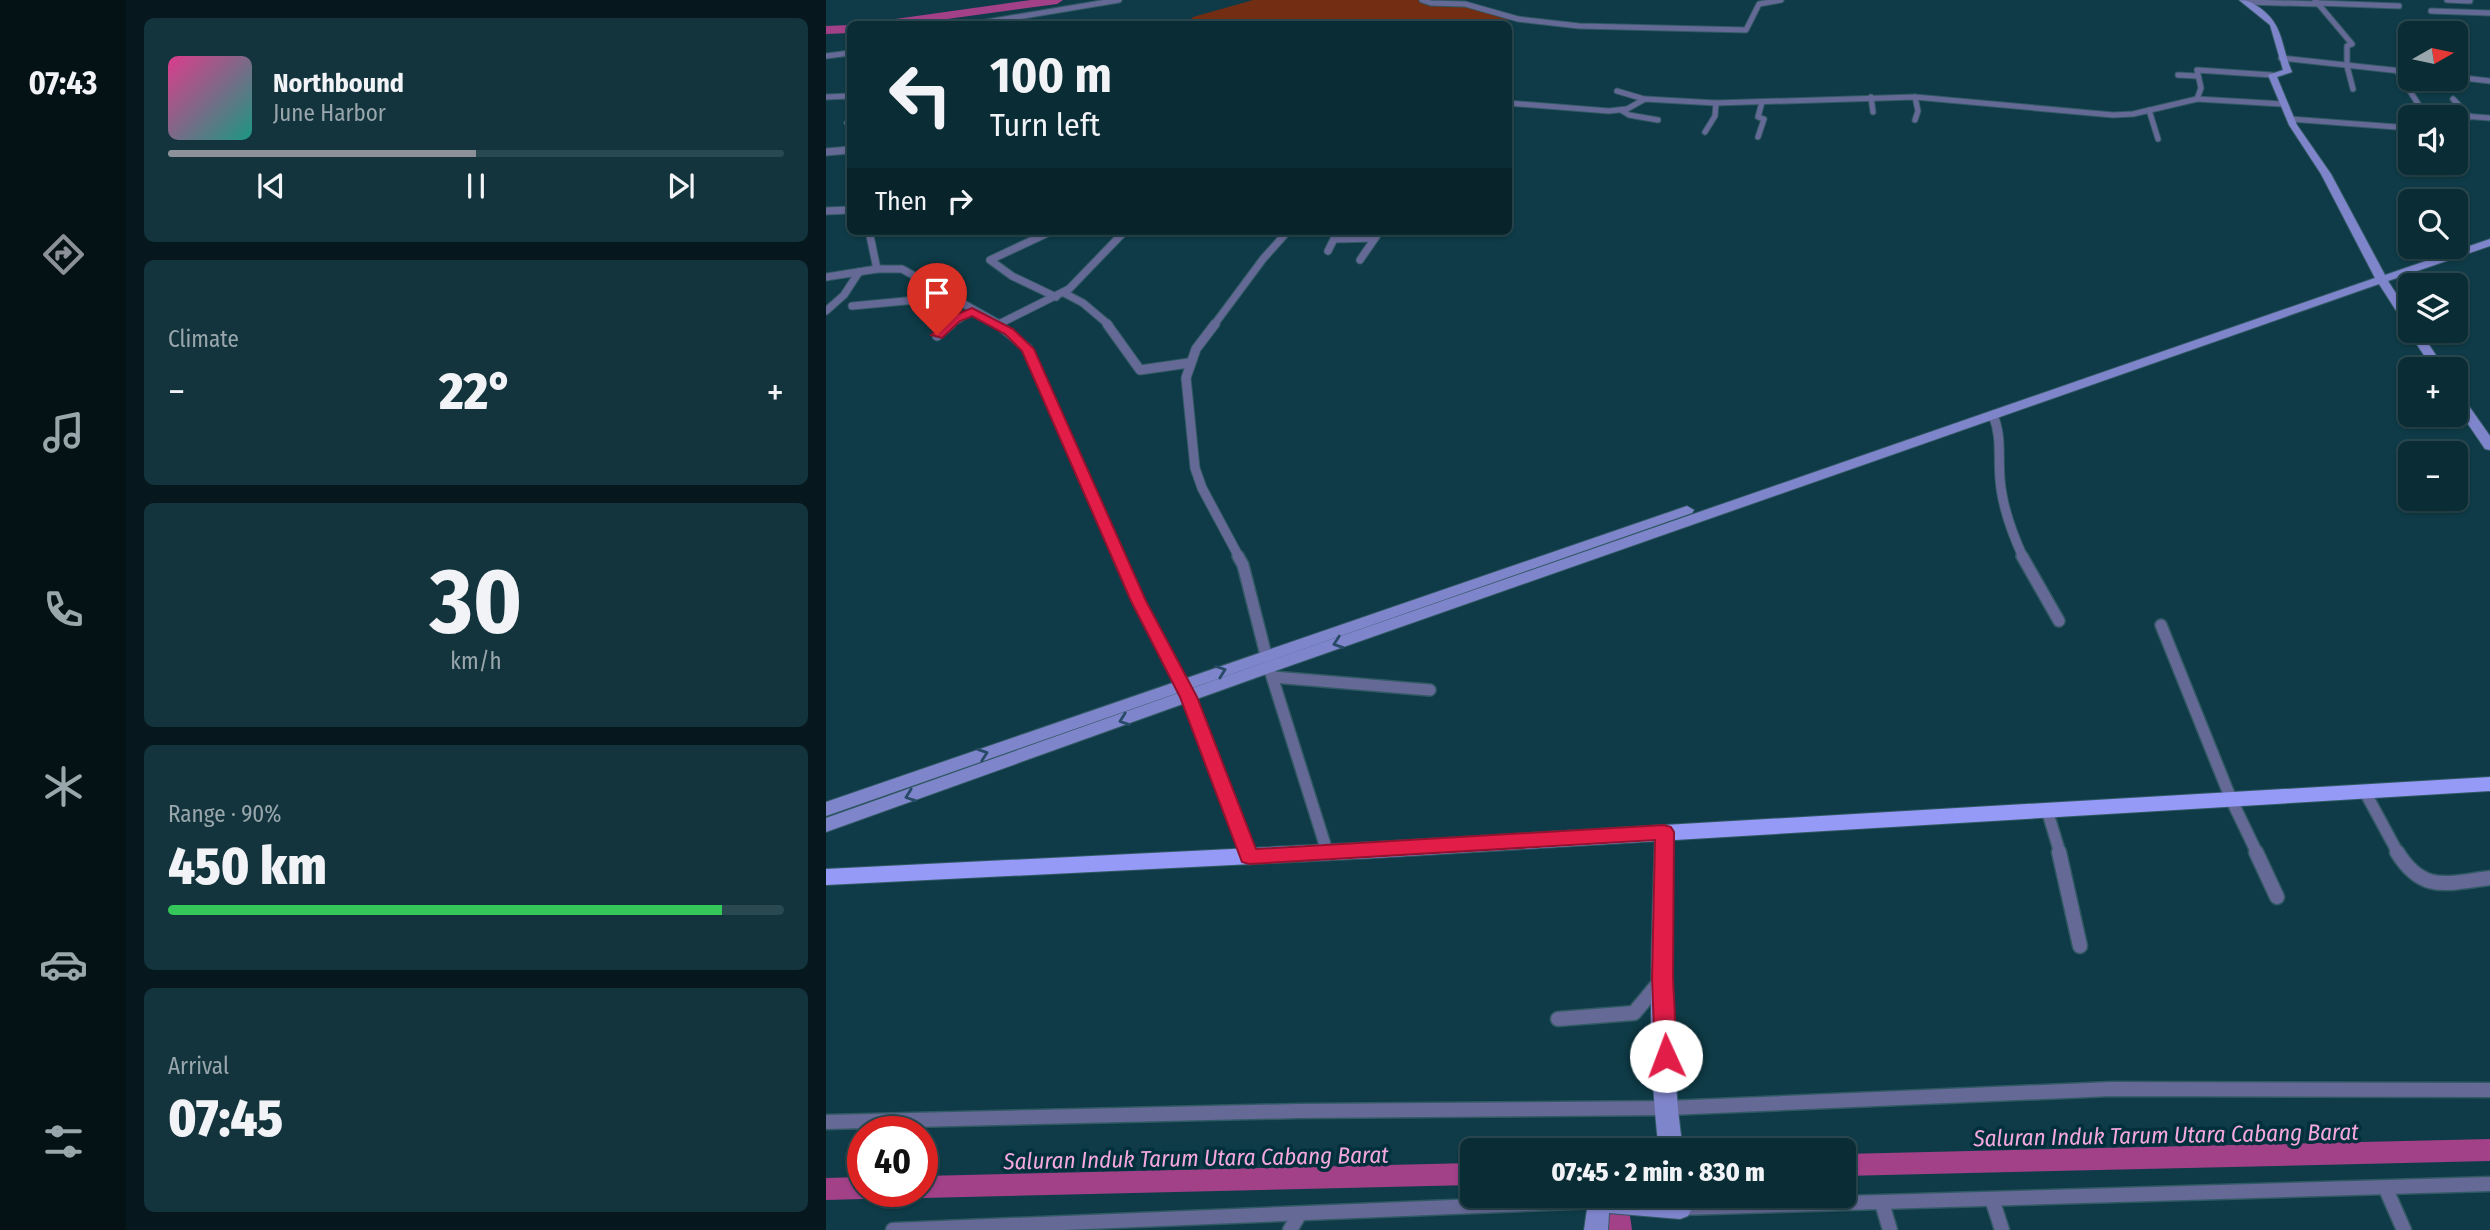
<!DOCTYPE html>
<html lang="en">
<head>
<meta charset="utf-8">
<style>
  :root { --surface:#0a2c35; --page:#13343d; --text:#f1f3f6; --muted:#99a7ad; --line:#2a4850; --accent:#8c9099 }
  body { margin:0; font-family:"Fira Sans Condensed",sans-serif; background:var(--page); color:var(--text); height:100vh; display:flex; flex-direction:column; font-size:26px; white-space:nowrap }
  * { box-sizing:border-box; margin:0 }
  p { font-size:23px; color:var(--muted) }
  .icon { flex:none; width:38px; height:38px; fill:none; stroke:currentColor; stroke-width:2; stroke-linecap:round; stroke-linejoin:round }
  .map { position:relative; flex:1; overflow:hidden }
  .side { display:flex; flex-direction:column; gap:18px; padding:18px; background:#06181d; width:700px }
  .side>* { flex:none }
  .banner { position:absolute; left:21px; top:21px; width:665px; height:214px; border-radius:10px; box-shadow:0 2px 5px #0004,0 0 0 2px var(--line); background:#0a2c35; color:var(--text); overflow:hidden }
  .needle { width:46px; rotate:81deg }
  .buttons { position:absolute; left:1572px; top:21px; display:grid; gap:14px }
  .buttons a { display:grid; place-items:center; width:70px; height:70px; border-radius:10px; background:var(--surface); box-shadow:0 2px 5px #0004,0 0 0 2px var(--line); font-size:35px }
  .speed { position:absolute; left:21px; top:1116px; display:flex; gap:14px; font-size:35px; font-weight:700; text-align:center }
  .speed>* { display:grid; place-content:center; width:91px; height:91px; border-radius:50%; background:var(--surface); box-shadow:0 2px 5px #0004,0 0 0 2px var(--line); line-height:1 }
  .speed .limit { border:10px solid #d22; background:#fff; color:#111 }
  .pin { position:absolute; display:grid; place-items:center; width:60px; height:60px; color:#fff; margin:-72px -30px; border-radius:50% 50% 50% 0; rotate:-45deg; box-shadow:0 0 7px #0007 }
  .pin .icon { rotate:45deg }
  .me { position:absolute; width:77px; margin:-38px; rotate:358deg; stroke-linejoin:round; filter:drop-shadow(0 0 5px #0008) }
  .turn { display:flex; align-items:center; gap:24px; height:147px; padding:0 28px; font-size:32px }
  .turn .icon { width:91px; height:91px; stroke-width:2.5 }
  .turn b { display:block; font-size:49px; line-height:60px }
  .then { display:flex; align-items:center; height:66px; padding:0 28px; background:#0003; gap:14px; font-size:26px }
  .big { font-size:52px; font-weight:800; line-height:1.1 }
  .side .card { flex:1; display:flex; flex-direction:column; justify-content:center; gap:10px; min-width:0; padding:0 24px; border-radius:10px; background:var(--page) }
  .side .dial { align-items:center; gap:0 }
  .dial b { font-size:91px; line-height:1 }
  .song { display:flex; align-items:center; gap:21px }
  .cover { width:84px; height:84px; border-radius:10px; background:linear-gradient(135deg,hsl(330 70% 55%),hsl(170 70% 35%)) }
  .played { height:7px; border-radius:4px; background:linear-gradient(90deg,var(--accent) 50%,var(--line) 50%) }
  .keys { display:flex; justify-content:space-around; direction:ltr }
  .heat { display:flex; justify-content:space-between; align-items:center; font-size:38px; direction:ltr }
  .charge { height:10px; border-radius:5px; background:linear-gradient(90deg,#34c759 90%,var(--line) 0) }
  .trip { position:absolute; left:634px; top:1138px; width:396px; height:70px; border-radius:10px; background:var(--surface); box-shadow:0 2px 5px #0004,0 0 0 2px var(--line); font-weight:800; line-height:70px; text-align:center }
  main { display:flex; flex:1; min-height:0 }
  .menu { display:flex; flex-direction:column; width:126px; justify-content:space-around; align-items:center; background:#041215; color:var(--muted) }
  .menu .icon { width:49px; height:49px }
  .menu .active { color:var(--accent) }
  .menu b { font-size:32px; color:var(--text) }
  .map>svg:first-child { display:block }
  .green { fill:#722d13 }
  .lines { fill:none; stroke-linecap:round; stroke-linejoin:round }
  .canal { fill:#a24088; fill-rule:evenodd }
  .river { fill:#a24088; fill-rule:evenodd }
  .street-far4-casing { stroke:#315964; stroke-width:7 }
  .street-far3-casing { stroke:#315964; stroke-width:9 }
  .street-far2-casing { stroke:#315964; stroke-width:11 }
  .street-far1-casing { stroke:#315964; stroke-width:14 }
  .street-casing { stroke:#315964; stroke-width:17 }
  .secondary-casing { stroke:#315964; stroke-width:2 }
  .primary-casing { stroke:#315964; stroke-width:2 }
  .street-far4 { stroke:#656995; stroke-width:5 }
  .street-far3 { stroke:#656995; stroke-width:7 }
  .street-far2 { stroke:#656995; stroke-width:9 }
  .street-far1 { stroke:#656995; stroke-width:11 }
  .street { stroke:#656995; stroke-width:14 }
  .secondary { fill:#7f85cb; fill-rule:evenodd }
  .primary { fill:#949af5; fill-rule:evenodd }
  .oneway { stroke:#274a67 }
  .route { fill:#e11d48; stroke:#92132f; stroke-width:2 }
  .labels { text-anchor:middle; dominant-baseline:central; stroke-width:7; stroke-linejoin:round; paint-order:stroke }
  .near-water-label { font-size:23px; font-style:italic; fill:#f5a8dc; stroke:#01303c }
</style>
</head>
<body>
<main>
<nav class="menu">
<b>07:43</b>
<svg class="icon active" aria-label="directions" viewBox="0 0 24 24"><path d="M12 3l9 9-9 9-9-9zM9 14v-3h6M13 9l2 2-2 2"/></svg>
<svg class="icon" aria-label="music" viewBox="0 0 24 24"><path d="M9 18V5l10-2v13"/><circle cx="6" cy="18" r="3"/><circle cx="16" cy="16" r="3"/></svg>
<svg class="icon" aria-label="phone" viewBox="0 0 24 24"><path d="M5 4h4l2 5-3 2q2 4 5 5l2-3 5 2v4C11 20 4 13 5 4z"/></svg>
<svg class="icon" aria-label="climate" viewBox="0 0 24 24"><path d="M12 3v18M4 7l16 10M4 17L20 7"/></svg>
<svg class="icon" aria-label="car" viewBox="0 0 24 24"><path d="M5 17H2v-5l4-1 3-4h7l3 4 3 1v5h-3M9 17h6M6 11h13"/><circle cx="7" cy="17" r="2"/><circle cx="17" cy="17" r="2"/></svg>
<svg class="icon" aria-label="filters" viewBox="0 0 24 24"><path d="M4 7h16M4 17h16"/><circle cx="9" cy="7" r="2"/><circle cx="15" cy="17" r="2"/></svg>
</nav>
<section class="side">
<div class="card">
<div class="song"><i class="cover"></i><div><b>Northbound</b><p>June Harbor</p></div></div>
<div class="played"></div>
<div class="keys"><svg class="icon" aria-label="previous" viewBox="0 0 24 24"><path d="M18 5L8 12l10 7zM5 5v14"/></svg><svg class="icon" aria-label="pause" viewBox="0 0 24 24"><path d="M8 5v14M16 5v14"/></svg><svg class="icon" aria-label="next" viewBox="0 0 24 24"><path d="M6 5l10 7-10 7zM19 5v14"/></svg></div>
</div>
<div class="card"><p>Climate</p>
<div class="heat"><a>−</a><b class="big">22°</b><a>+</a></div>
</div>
<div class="card dial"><b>30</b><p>km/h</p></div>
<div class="card"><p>Range · 90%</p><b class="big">450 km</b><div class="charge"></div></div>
<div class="card"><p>Arrival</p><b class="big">07:45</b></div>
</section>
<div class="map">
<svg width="1664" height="1230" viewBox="0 0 1664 1230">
  <rect width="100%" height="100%" fill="#0e3b47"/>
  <path class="green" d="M427,0H591L639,4L684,19L673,24H360L367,17Z"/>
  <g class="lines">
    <g class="canal">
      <path d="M1664,1139V1161L1017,1176V1154Z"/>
      <path d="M646,1163V1185L96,1198L86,1192H96V1176Z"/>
      <path d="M37,1177V1192H47L45,1196L37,1199L0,1200V1178Z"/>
      <path d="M777,1195H801L806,1230H782Z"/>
    </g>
    <g class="river">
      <path d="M205,0H237L231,4L85,24H56L62,20Z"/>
      <path d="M24,25V33L0,34V26Z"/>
    </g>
    <defs>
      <g id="street-far4">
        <path d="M596,0L605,3L639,4L692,19L753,26L920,30L933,4L955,0"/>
        <path d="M1489,0L1526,44L1521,46V66L1527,89"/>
        <path d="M1621,0L1644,1"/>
        <path d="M1420,2L1493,4"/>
        <path d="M1492,3L1573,6"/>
        <path d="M1605,11L1664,13"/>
        <path d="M149,24L293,0"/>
        <path d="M0,56L24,53"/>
        <path d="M1455,58L1584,72"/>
        <path d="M1571,71L1598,113L1664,118"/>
        <path d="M1352,75L1371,76"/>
        <path d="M1629,77L1664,81"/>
        <path d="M791,91L818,99"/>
        <path d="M0,97L24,96"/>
        <path d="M1045,97L1047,112"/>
        <path d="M1089,97L1092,111L1089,120"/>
        <path d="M1371,99L1456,104"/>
        <path d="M1627,99L1644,117"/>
        <path d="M682,103L783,111L801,109L819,99L890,103L1089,97L1287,115L1307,114L1371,99L1375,88L1371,70L1446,75"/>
        <path d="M795,110L803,115L832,120"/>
        <path d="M1323,110L1332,139"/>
        <path d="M1464,119L1584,128"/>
        <path d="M21,123L24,122"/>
        <path d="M879,132L889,116L890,103"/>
        <path d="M932,137L938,119L932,117L936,102"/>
      </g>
      <g id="street-far3">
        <path d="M0,152L24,150"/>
        <path d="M0,211L24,210"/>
        <path d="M43,231L51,269H76L175,325"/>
        <path d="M226,231L164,260L186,276L230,297"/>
        <path d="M502,251L508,239L549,238"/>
        <path d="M534,260L554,231"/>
        <path d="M0,277L51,269"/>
        <path d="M238,293L257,303L283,325"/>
        <path d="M26,306L122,297"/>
        <path d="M0,311L18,295L33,272"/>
        <path d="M173,324L243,289L299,231"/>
        <path d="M123,325L146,311"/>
        <path d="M388,325L437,259L462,231"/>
      </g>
      <g id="street-far2">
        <path d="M172,324L202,349L293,557"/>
        <path d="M281,324L314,370L363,363"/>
        <path d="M389,324L370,349L360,378L369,468L376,488L413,557"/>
        <path d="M111,336L125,324"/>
        <path d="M1167,415C1176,437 1172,456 1174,479C1176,507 1186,533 1197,557"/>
      </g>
      <g id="street-far1">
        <path d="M292,556L312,601L362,697L422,853"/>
        <path d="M412,556L417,565L443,667L501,851"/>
        <path d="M1196,556L1233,621"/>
        <path d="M1335,625L1405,799L1431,853"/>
        <path d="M447,677L604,690"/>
        <path d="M1539,792L1572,853"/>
        <path d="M1221,810L1234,853"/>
      </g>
      <g id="street">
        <path d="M421,852L423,857"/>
        <path d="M1233,852L1254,946"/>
        <path d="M1430,852L1451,897"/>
        <path d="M1571,852C1597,894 1621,883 1664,878"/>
        <path d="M732,1019L808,1013L833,983"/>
        <path d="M0,1122L472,1111L842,1108L1285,1089L1664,1090"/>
        <path d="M1560,1189L1578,1230"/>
        <path d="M1166,1199L1176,1230"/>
        <path d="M1056,1203L1064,1230"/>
        <path d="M854,1208L1664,1184"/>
        <path d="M67,1230L772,1201"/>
        <path d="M464,1230L473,1215"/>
      </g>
      <g id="secondary">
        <path d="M1413,0C1422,0 1427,3 1434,8C1458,25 1455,47 1466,72L1451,77L1471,125L1505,174L1559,275L1664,239V246L1562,281L1584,315V327L1580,326L1553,284L449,671L0,832V818L437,663L1549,278L1495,174L1463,125L1442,75L1457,70L1444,25Z"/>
        <path d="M1584,329V331H1594L1619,369H1607L1582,331Z"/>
        <path d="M1629,391L1633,392L1664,436V450L1659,449L1629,405Z"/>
        <path d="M861,506L868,510L866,513L0,816V802Z"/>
        <path d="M838,825L845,827L847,832C847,937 842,1045 857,1150H833C820,1045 826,937 829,832L831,827Z"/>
        <path d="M763,1195H863L866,1208L862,1216L854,1219L783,1213L782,1230H758Z"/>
      </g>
      <path id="primary" d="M1664,777V791L548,858L0,885V869L548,842Z"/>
    </defs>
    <use href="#street-far4" class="street-far4-casing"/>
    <use href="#street-far3" class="street-far3-casing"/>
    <use href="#street-far2" class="street-far2-casing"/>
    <use href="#street-far1" class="street-far1-casing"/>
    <use href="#street" class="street-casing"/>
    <use href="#secondary" class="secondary-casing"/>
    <use href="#primary" class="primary-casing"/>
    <use href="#street-far4" class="street-far4"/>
    <use href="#street-far3" class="street-far3"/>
    <use href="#street-far2" class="street-far2"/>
    <use href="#street-far1" class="street-far1"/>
    <use href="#street" class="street"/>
    <use href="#secondary" class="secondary"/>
    <use href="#primary" class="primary"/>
  </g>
  <defs><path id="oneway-chevron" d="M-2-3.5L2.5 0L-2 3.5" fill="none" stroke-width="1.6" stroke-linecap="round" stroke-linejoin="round" transform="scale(1.75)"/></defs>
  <g class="oneway">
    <use href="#oneway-chevron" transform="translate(512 643) rotate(161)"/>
    <use href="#oneway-chevron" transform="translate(395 671) rotate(-20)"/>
    <use href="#oneway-chevron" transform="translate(298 720) rotate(160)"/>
    <use href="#oneway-chevron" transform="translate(157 754) rotate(-19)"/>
    <use href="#oneway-chevron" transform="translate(84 796) rotate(160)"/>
  </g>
  <path class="route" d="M146,308L187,329L208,349L320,601L371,697L430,849L838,825L845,827L848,832L847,978L851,1056L847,1063L840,1065L832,1063L829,1056L826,978L829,840L423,864L416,862L354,697L305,601L196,351L179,334L146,316L134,321L116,338L105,335L126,316Z"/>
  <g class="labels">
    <g class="near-water-label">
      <text transform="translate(1340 1135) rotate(-1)">Saluran Induk Tarum Utara Cabang Barat</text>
      <text transform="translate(370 1158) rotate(-1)">Saluran Induk Tarum Utara Cabang Barat</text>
    </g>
  </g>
</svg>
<div class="buttons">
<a><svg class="needle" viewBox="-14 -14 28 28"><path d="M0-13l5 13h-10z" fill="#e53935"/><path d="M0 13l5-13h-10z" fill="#99a7ad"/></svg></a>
<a><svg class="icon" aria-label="sound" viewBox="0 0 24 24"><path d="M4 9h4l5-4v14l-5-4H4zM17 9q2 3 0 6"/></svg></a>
<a><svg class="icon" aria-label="search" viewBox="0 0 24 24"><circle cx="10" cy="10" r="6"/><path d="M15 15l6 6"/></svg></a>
<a><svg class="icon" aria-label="layers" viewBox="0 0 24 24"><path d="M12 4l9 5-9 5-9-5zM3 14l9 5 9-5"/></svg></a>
<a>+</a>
<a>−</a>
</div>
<div class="speed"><div class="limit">40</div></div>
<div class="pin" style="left:111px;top:335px;background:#d93025"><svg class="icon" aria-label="arrive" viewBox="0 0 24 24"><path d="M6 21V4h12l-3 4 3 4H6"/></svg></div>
<svg class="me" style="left:840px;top:1056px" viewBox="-20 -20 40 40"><circle r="19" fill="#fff"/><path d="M0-13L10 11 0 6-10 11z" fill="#e11d48"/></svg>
<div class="trip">07:45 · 2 min · 830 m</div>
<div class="banner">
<div class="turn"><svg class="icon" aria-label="left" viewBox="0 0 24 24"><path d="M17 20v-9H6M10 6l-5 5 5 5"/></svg><div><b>100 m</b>Turn left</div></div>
<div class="then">Then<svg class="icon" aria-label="right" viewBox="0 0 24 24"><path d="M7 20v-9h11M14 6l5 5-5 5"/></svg></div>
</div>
</div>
</main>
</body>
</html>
